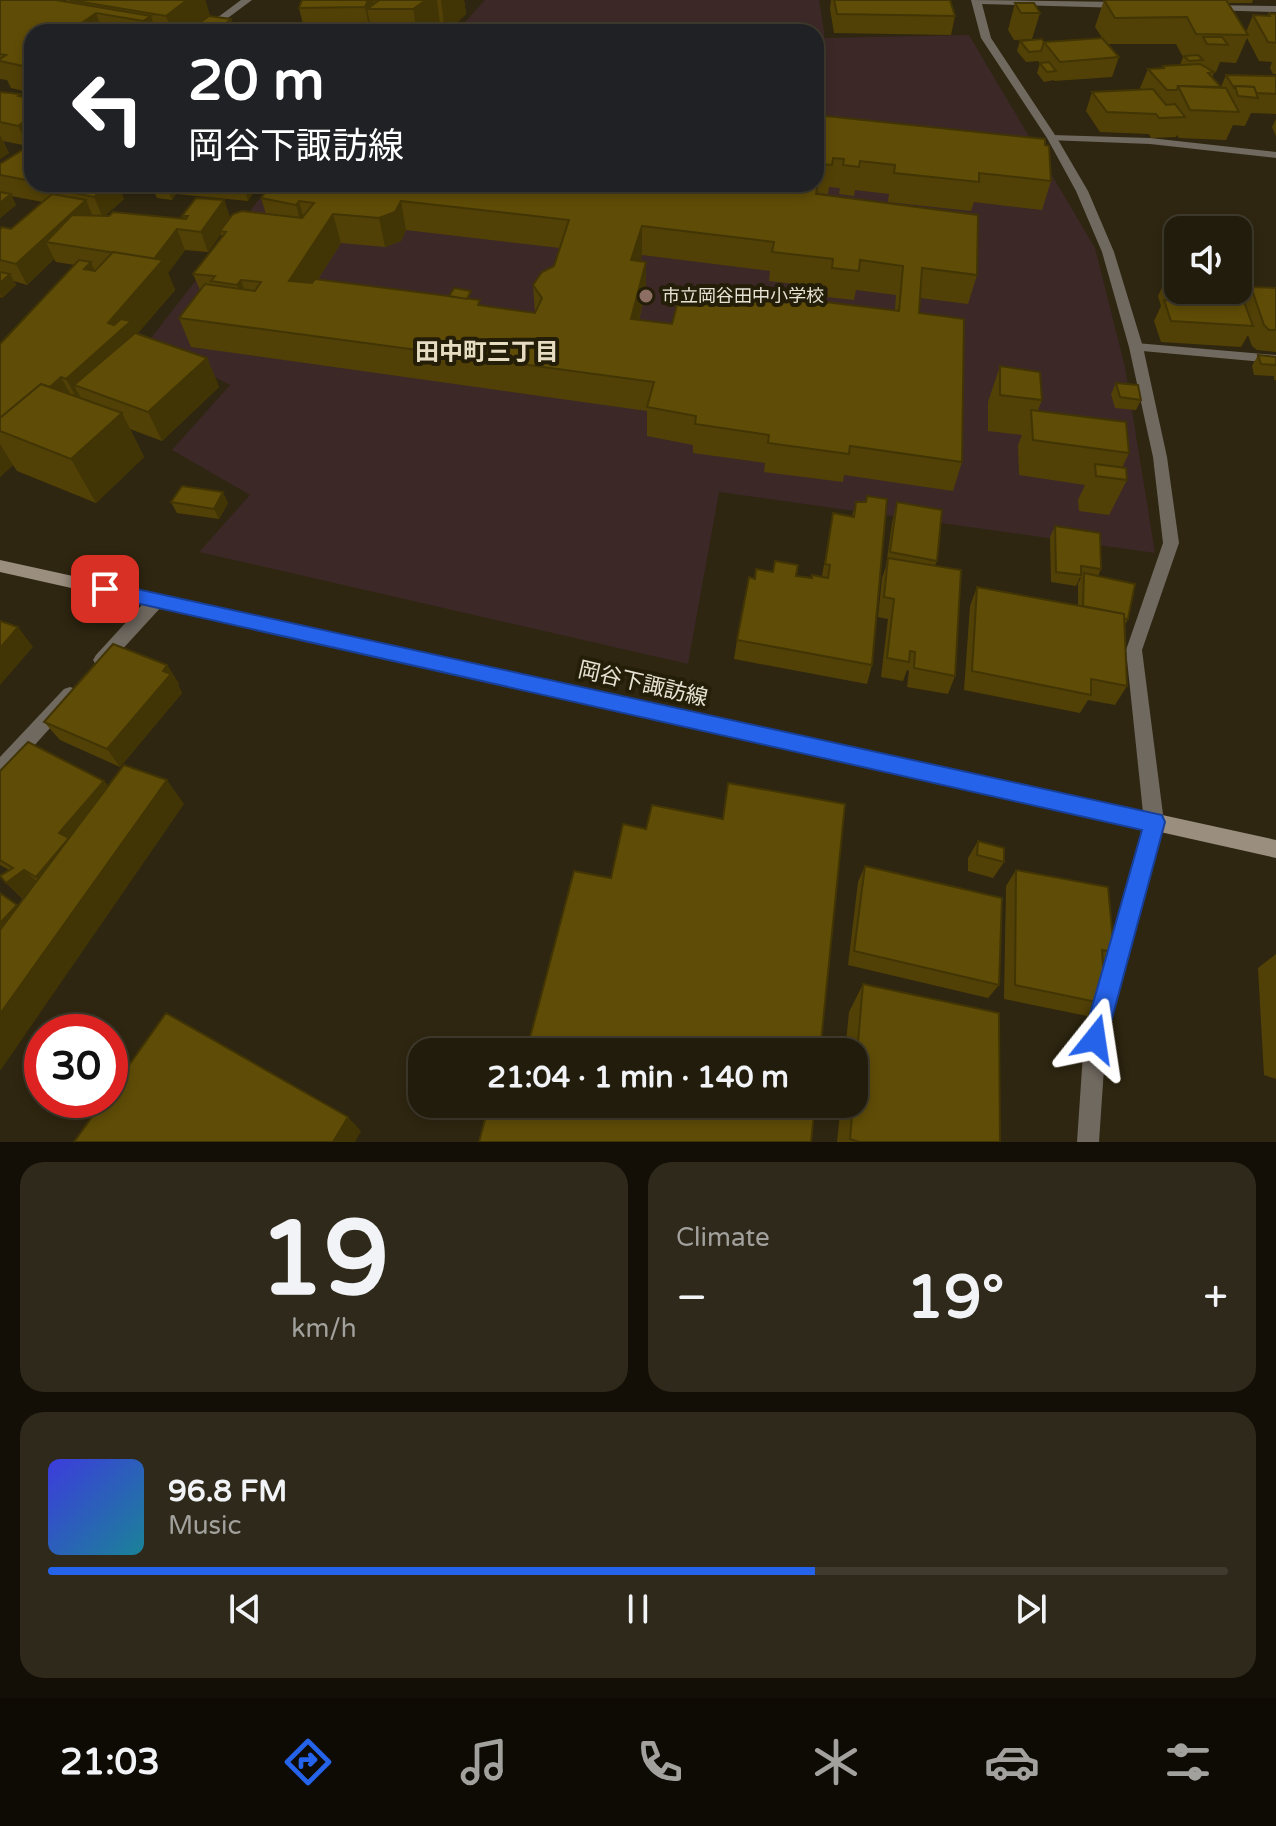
<!DOCTYPE html>
<html lang="en">
<head>
<meta charset="utf-8">
<style>
  :root { --surface:#221c0c; --page:#2e291a; --text:#f1f3f6; --muted:#a2a19d; --line:#3f3a2d; --accent:#2563eb }
  body { margin:0; font-family:"Varela Round","Noto Sans JP",sans-serif; background:var(--page); color:var(--text); height:100vh; display:flex; flex-direction:column; font-size:30px; white-space:nowrap }
  * { box-sizing:border-box; margin:0 }
  p { font-size:26px; color:var(--muted) }
  .icon { flex:none; width:44px; height:44px; fill:none; stroke:currentColor; stroke-width:2; stroke-linecap:round; stroke-linejoin:round }
  .map { position:relative; height:1142px; overflow:hidden }
  .details { display:flex; flex-direction:column; gap:20px; padding:20px; background:#130f07; flex:1 }
  .details>* { flex:none }
  .hud { position:absolute; left:24px; top:24px; width:800px; height:168px; border-radius:24px; box-shadow:0 4px 12px #0003,0 0 0 2px var(--line); background:#202124; color:#fff; overflow:hidden }
  .buttons { position:absolute; left:1164px; top:216px; display:grid; gap:16px }
  .buttons a { display:grid; place-items:center; width:88px; height:88px; border-radius:16px; background:var(--surface); box-shadow:0 4px 12px #0003,0 0 0 2px var(--line); font-size:40px }
  .speed { position:absolute; left:24px; top:1014px; display:flex; gap:16px; font-size:40px; font-weight:700; text-align:center }
  .speed>* { display:grid; place-content:center; width:104px; height:104px; border-radius:50%; background:var(--surface); box-shadow:0 4px 12px #0003,0 0 0 2px var(--line); line-height:1 }
  .speed .limit { border:12px solid #d22; background:#fff; color:#111 }
  .pin { position:absolute; display:grid; place-items:center; width:68px; height:68px; color:#fff; margin:-34px; border-radius:16px; box-shadow:0 4px 12px #0006 }
  .me { position:absolute; width:88px; margin:-44px; rotate:15deg; stroke-linejoin:round; filter:drop-shadow(0 0 6px #0008) }
  .turn { display:flex; align-items:center; gap:28px; height:168px; padding:0 32px; font-size:36px }
  .turn .icon { width:104px; height:104px; stroke-width:2.5 }
  .turn b { display:block; font-size:56px; line-height:68px }
  .big { font-size:60px; font-weight:800; line-height:1.1 }
  .details .widget { flex:1; display:flex; flex-direction:column; justify-content:center; gap:12px; min-width:0; padding:0 28px; border-radius:24px; background:var(--page) }
  .details .dial { align-items:center; gap:0 }
  .dial b { font-size:104px; line-height:1 }
  .song { display:flex; align-items:center; gap:24px }
  .cover { width:96px; height:96px; border-radius:12px; background:linear-gradient(135deg,hsl(240 70% 55%),hsl(190 70% 35%)) }
  .played { height:8px; border-radius:4px; background:linear-gradient(90deg,var(--accent) 65%,var(--line) 65%) }
  .keys { display:flex; justify-content:space-around; direction:ltr }
  .heat { display:flex; justify-content:space-between; align-items:center; font-size:44px; direction:ltr }
  .details .tiles { flex:1; display:grid; gap:20px; grid-template-columns:1fr 1fr }
  .widget:last-child { grid-column:span 2 }
  .trip { position:absolute; left:408px; top:1038px; width:460px; height:80px; border-radius:24px; background:var(--surface); box-shadow:0 4px 12px #0003,0 0 0 2px var(--line); font-weight:800; line-height:80px; text-align:center }
  .menu { display:flex; height:128px; justify-content:space-around; align-items:center; background:#0e0b05; color:var(--muted) }
  .menu .icon { width:56px; height:56px }
  .menu .selected { color:var(--accent) }
  .menu b { font-size:36px; color:var(--text) }
  .map>svg:first-child { display:block }
  .education { fill:#3c2827 }
  .lines { fill:none; stroke-linecap:round; stroke-linejoin:round }
  .lane { fill:#706960; fill-rule:evenodd }
  .street { fill:#706960; fill-rule:evenodd }
  .secondary { fill:#9a8e7f; fill-rule:evenodd }
  .wall { fill:#524106; fill-rule:evenodd }
  .shaded-wall { fill:#423505 }
  .building { fill:#5f4c07; stroke:#423505; stroke-width:2; fill-rule:evenodd }
  .route { fill:#2563eb; stroke:#184099; stroke-width:2 }
  .education-dot { fill:#8d6e63; stroke:#241d07; stroke-width:3 }
  .labels { text-anchor:middle; dominant-baseline:central; stroke-width:8; stroke-linejoin:round; paint-order:stroke }
  .far-poi-label { font-size:18px; fill:#e6e2d4; stroke:#241d07; text-anchor:start }
  .street-label { font-size:22px; fill:#e6e2d4; stroke:#241d07 }
  .neighbourhood-label { font-size:24px; font-weight:bold; fill:#e5dcc1; stroke:#241d07 }
</style>
</head>
<body>
<div class="map">
<svg width="1276" height="1142" viewBox="0 0 1276 1142">
  <rect width="100%" height="100%" fill="#2e2610"/>
  <path class="education" d="M485,0H819L825,38L969,35L1095,248L1125,367L1155,553L719,492L688,664L199,552L250,495L172,450L230,385L147,343L271,184H816V32H456Z"/>
  <g class="lines">
    <g class="lane">
      <path d="M1052,135L1150,138L1276,152V158L1150,144L1048,140V136Z"/>
      <path d="M1136,343L1276,355V363L1131,350L1129,347Z"/>
    </g>
    <g class="street">
      <path d="M241,0H252L209,32H198Z"/>
      <path d="M971,0L1122,2L1127,5L1122,8L982,4L991,38L1057,138L1088,191L1114,252L1143,347L1167,457L1179,543L1142,650L1164,822L1106,1039L1099,1142H1077L1084,1039L1144,822L1126,650L1163,543L1153,457L1129,347L1102,252L1076,191L1047,138L981,38Z"/>
      <path d="M1207,5L1276,6V12L1210,10L1205,7Z"/>
      <path d="M157,594L163,595L165,600L163,605L108,665L102,667L96,665L93,660L96,655L151,595Z"/>
      <path d="M70,687L76,689L79,694L76,699L7,776L0,778V757L64,689Z"/>
    </g>
    <path class="secondary" d="M0,560L1276,840V858L0,572Z"/>
  </g>
  <g class="wall">
    <path d="M0,0H63L62,1L67,2L66,0H205L210,16L231,19L233,27L257,32H32V93L11,88L7,80L0,79Z"/>
    <path d="M301,0H464L466,14L447,32H305L299,8L301,2Z"/>
    <path d="M831,0H950L955,16L951,35L834,33L830,9Z"/>
    <path d="M1104,0H1253L1252,3H1228L1246,32L1253,15L1267,16L1269,13L1276,14V74H1273L1270,68L1272,62L1259,61L1247,38L1236,63L1220,62L1216,72H1214L1212,78L1221,87L1226,75L1276,76V114L1251,113L1245,126L1233,125L1226,140L1179,138L1177,135L1176,137L1151,138L1149,134L1100,132L1086,111L1092,92L1141,89L1140,88L1148,69L1162,68L1163,66L1180,65L1183,57L1176,44H1108L1119,57L1112,77L1054,81V80L1044,82L1037,73L1040,63L1038,61L1026,62L1017,51L1020,41L1044,42L1103,39L1095,27Z"/>
    <path d="M1015,3L1040,13L1032,39L1014,40L1008,30Z"/>
    <path d="M0,92L20,94L21,96L32,99V143L28,146L3,141L9,153L0,159Z"/>
    <path d="M816,115L1051,181L1042,210L974,202L971,211L888,202L889,194L855,190L854,196L839,194L840,188L829,187L828,194L817,193V195L977,275L968,304L920,298L919,313L962,462L953,491L844,475L843,482L764,472L765,463L693,453V445L647,436V411L191,347L179,318L200,290L193,274L222,237L221,234L208,252L185,250L168,273L175,290L137,334L207,358L219,387L162,441L130,429L144,457L96,503L17,471L13,465L0,477V344L75,265L56,262L54,259L27,285L14,281L16,285L2,298L0,297V229H11L43,202L11,196L16,205L0,218V164L32,144V184H125L120,189L124,199L104,216L183,218L182,216L224,200L230,218L266,214L261,198L797,193ZM406,230L560,248L554,266L533,285L535,313L480,305L473,299L318,279L341,243L385,247L401,241ZM642,255L770,271L769,281L828,288L827,297L854,300L856,290L896,295L895,310L724,297L672,324L639,320L646,291V262L640,261Z"/>
    <path d="M1276,119V136L1272,127Z"/>
    <path d="M151,184H259L248,201L176,194L172,200L157,198Z"/>
    <path d="M1168,275L1244,301L1251,287L1276,288V352L1257,350L1252,346L1248,335L1241,347L1161,342L1154,321L1161,306L1158,296Z"/>
    <path d="M1258,355L1276,357V380H1274V376L1254,375L1252,366Z"/>
    <path d="M1000,366L1042,400L1038,410L1129,453L1122,468L1127,480L1109,515L1079,511L1078,500L1085,485L1019,475L1018,445L1022,435L988,431V402Z"/>
    <path d="M1116,383L1141,400L1136,410L1115,408L1111,394Z"/>
    <path d="M867,496L872,665L867,684L734,659L737,640L755,579L796,576L812,578L822,576L833,513L852,516L856,502H865Z"/>
    <path d="M171,502L228,503L219,519L177,513Z"/>
    <path d="M897,502L937,561L935,565L955,676L948,694L907,687L909,671L907,670L903,681L881,677L888,619L878,617L882,578L886,566L892,523Z"/>
    <path d="M1055,526L1101,569L1098,576L1128,619L1125,625L1127,686L1115,705L1088,700L1080,713L964,690L970,606L977,587L1078,605V583L1081,578L1080,577L1076,586L1051,582L1050,537Z"/>
    <path d="M167,665L179,684L178,685L182,693L120,767L60,740L44,722Z"/>
    <path d="M0,771L104,781L108,786L184,804L18,905L23,899L6,883L9,870L0,865Z"/>
    <path d="M978,841L1004,862L993,878L968,871V858Z"/>
    <path d="M865,866L999,985L988,998L848,965L858,882Z"/>
    <path d="M1016,870L1114,952L1103,963L1106,1004L1092,1017L1004,999L1006,886Z"/>
    <path d="M1276,954V1079L1264,1075L1258,968Z"/>
    <path d="M863,984L1000,1142H837L841,1104H854V1052H845L849,1012Z"/>
  </g>
  <g class="shaded-wall">
    <path d="M187,0H205L210,16L189,32H172L166,16Z"/>
    <path d="M362,0H373L374,9H367L372,32H370L365,7Z"/>
    <path d="M426,0H437L441,32H417L413,9Z"/>
    <path d="M441,0H464L466,14L447,32H445Z"/>
    <path d="M96,13L103,32H69Z"/>
    <path d="M151,16L156,32H147L143,21Z"/>
    <path d="M231,19L234,32L224,25Z"/>
    <path d="M29,118L32,124V143L28,146L18,126Z"/>
    <path d="M0,135L9,153L0,159Z"/>
    <path d="M107,184H125L120,189L124,199L103,218L94,197Z"/>
    <path d="M166,184H172L176,194L172,200Z"/>
    <path d="M243,184H259L248,201Z"/>
    <path d="M11,194L16,205L0,218V203Z"/>
    <path d="M86,200L95,221L46,242L54,259L27,285L16,264Z"/>
    <path d="M224,200L231,221L220,231L221,234L208,252L201,232Z"/>
    <path d="M299,201L307,230L304,234L296,205Z"/>
    <path d="M401,201L406,230L401,241L385,247L379,218Z"/>
    <path d="M333,214L341,243L298,310L289,281Z"/>
    <path d="M642,226V255L631,290V260Z"/>
    <path d="M177,229L185,250L168,273L175,290L137,334L74,385L85,406L82,408L66,379Z"/>
    <path d="M91,262L104,292L84,269Z"/>
    <path d="M646,262V291L631,349V319Z"/>
    <path d="M10,274L16,285L2,298L0,294V283Z"/>
    <path d="M241,280L251,309L247,314L237,285Z"/>
    <path d="M207,358L219,387L162,441L148,412Z"/>
    <path d="M61,377L77,406L0,431Z"/>
    <path d="M122,413L144,457L96,503L71,459Z"/>
    <path d="M0,444L13,465L0,477Z"/>
    <path d="M223,492L228,503L219,519L214,509Z"/>
    <path d="M18,627L33,647L0,685V648Z"/>
    <path d="M167,665L179,684L178,685L182,693L120,767L107,749Z"/>
    <path d="M167,780L184,804L0,1071V1014Z"/>
    <path d="M104,781L118,798L53,893L36,877L59,833Z"/>
    <path d="M24,870L41,885L24,899L6,883Z"/>
    <path d="M17,905L35,920L0,958V923Z"/>
    <path d="M348,1117L361,1131L355,1142H333Z"/>
  </g>
  <g class="building">
    <path d="M0,0H56L151,16L143,21L96,13L69,32H32V68L0,61V59L6,55L0,54Z"/>
    <path d="M70,0H187L166,16Z"/>
    <path d="M302,0H368L365,7L299,8Z"/>
    <path d="M373,0H426L413,9H367L378,1Z"/>
    <path d="M834,0H950L955,16L837,14Z"/>
    <path d="M1104,0H1226L1248,35L1196,34L1187,17L1115,18Z"/>
    <path d="M1015,3H1034L1040,13H1021Z"/>
    <path d="M1269,13L1276,14V43L1268,42L1253,15L1270,16Z"/>
    <path d="M209,16L231,19L224,25L257,31L187,32Z"/>
    <path d="M1203,37H1222L1228,45L1207,44Z"/>
    <path d="M1102,38L1119,57L1060,62L1044,42Z"/>
    <path d="M1042,39L1044,42L1041,51L1029,52L1020,41Z"/>
    <path d="M1198,55L1203,60L1189,61L1184,56Z"/>
    <path d="M1049,62L1056,71L1047,72L1040,63Z"/>
    <path d="M1200,64L1214,72L1208,73L1221,87L1178,86L1177,90H1167L1148,69L1164,68L1163,66Z"/>
    <path d="M1226,75L1276,76V94L1256,93L1254,87L1235,86L1234,88Z"/>
    <path d="M1178,86L1226,88L1239,112L1190,110Z"/>
    <path d="M1235,86L1254,87L1258,98L1238,96Z"/>
    <path d="M1153,89L1166,105L1175,104L1185,117L1159,118L1156,114L1107,112L1092,92Z"/>
    <path d="M0,92L20,94L18,96L32,99V118H29L18,126L0,122Z"/>
    <path d="M816,115L1045,139V145L1049,146L1051,181L979,173V182L894,173L895,165L860,161L859,167L843,165L844,159L833,158L832,165L821,164L816,194L978,215L977,275L922,268L919,313L964,319L962,462L850,446L849,454L768,443L769,435L695,424L696,416L647,407L654,382L179,318L205,284L255,291L261,282L241,280L237,285L211,281L215,276L193,274L226,232L220,231L233,214L242,211L302,218L314,203L299,201L296,205L261,198L271,184H719L797,193L798,184H816ZM401,201L569,220L554,266L542,272L533,285L542,298L535,313L478,305L480,300L315,279L312,283L289,281L333,214L379,218L395,212ZM642,226L774,242L772,252L833,259L832,268L859,271L860,260L903,266L899,311L726,290L724,297L681,290L672,324L631,319L646,262L631,260Z"/>
    <path d="M32,144V181L0,175V164Z"/>
    <path d="M45,184H109L94,197L75,193L77,190Z"/>
    <path d="M0,192L11,194L0,203Z"/>
    <path d="M52,194L86,200L16,264L0,260V229L2,227L11,229Z"/>
    <path d="M196,198L224,200L201,232L177,229L154,259L46,242L72,215L109,216L113,212L186,219L188,216H182Z"/>
    <path d="M113,252L163,260L108,323L114,325L121,319L131,321L66,379L61,377L50,387L41,384L0,418V344L79,260L91,262L84,269L95,271Z"/>
    <path d="M0,272L10,274L0,283Z"/>
    <path d="M1168,275L1178,276V290H1238V286L1253,326L1171,321L1164,300L1176,301Z"/>
    <path d="M1251,287L1276,288V330H1269L1264,325Z"/>
    <path d="M454,288L471,291L467,299L449,296Z"/>
    <path d="M135,333L207,358L148,412L74,385Z"/>
    <path d="M1258,355L1276,357V365L1261,364Z"/>
    <path d="M1000,366L1040,372L1042,400L1000,395Z"/>
    <path d="M1116,383L1138,385L1141,400L1120,397Z"/>
    <path d="M41,384L122,413L71,459L0,431V418Z"/>
    <path d="M1031,410L1126,422L1129,453L1033,440Z"/>
    <path d="M1095,464L1126,468L1127,480L1096,476Z"/>
    <path d="M182,486L223,492L214,509L171,502Z"/>
    <path d="M867,496L887,499L872,665L737,640L749,577L755,579L756,569L773,572L775,561L798,565L796,576L812,578V575L828,578L830,565L825,564L833,513L854,517L856,502H866Z"/>
    <path d="M897,502L942,510L937,561L890,552Z"/>
    <path d="M1055,526L1100,533L1101,569L1081,566V575L1056,572Z"/>
    <path d="M888,558L961,570L955,676L914,668L915,652L910,651L909,662L887,658L894,599L884,597Z"/>
    <path d="M1084,573L1135,584L1128,619H1124V614L1083,606Z"/>
    <path d="M977,587L1124,614L1127,686L1091,679V695L972,671Z"/>
    <path d="M0,621L18,627L0,648Z"/>
    <path d="M113,644L167,665L163,671L171,674L107,749L44,722Z"/>
    <path d="M28,742L104,781L59,833L69,838L36,877L24,870L6,883L0,876L13,868L0,860V771Z"/>
    <path d="M124,765L167,780L0,1014V930Z"/>
    <path d="M728,783L845,804L820,1052H504L506,1045L527,1049L574,871L611,878L623,824L646,829L652,805L723,819Z"/>
    <path d="M978,841L1004,848V862L977,855Z"/>
    <path d="M865,866L1002,898L999,985L854,951Z"/>
    <path d="M1016,870L1108,887L1114,952L1102,950L1106,1004L1015,985Z"/>
    <path d="M0,893L17,905L0,923Z"/>
    <path d="M863,984L999,1013L1000,1142H859L850,1139L853,1104H854V1089Z"/>
    <path d="M166,1013L348,1117L333,1142H74L104,1100H110V1092Z"/>
    <path d="M489,1104H815L811,1142H479Z"/>
  </g>
  <path class="route" d="M105,582L1162,815L1165,822L1104,1048L1095,1052L1086,1048L1083,1039L1142,830L105,596L95,589Z"/>
  <circle class="education-dot" cx="646" cy="296" r="8"/>
  <g class="labels">
    <g class="far-poi-label">
      <text x="662" y="296">市立岡谷田中小学校</text>
    </g>
    <g class="street-label">
      <text transform="translate(643 684) rotate(13)">岡谷下諏訪線</text>
    </g>
    <g class="neighbourhood-label">
      <text x="487" y="352">田中町三丁目</text>
    </g>
  </g>
</svg>
<div class="buttons">
<a><svg class="icon" aria-label="sound" viewBox="0 0 24 24"><path d="M4 9h4l5-4v14l-5-4H4zM17 9q2 3 0 6"/></svg></a>
</div>
<div class="speed"><div class="limit">30</div></div>
<div class="pin" style="left:105px;top:589px;background:#d93025"><svg class="icon" aria-label="arrive" viewBox="0 0 24 24"><path d="M6 21V4h12l-3 4 3 4H6"/></svg></div>
<svg class="me" style="left:1095px;top:1039px" viewBox="-20 -20 40 40"><path d="M0-17L14 15 0 8-14 15z" fill="#2563eb" stroke="#fff" stroke-width="4"/></svg>
<div class="trip">21:04 · 1 min · 140 m</div>
<div class="hud">
<div class="turn"><svg class="icon" aria-label="left" viewBox="0 0 24 24"><path d="M17 20v-9H6M10 6l-5 5 5 5"/></svg><div><b>20 m</b>岡谷下諏訪線</div></div>
</div>
</div>
<section class="details">
<div class="tiles">
<div class="widget dial"><b>19</b><p>km/h</p></div>
<div class="widget"><p>Climate</p>
<div class="heat"><a>−</a><b class="big">19°</b><a>+</a></div>
</div>
<div class="widget">
<div class="song"><i class="cover"></i><div><b>96.8 FM</b><p>Music</p></div></div>
<div class="played"></div>
<div class="keys"><svg class="icon" aria-label="previous" viewBox="0 0 24 24"><path d="M18 5L8 12l10 7zM5 5v14"/></svg><svg class="icon" aria-label="pause" viewBox="0 0 24 24"><path d="M8 5v14M16 5v14"/></svg><svg class="icon" aria-label="next" viewBox="0 0 24 24"><path d="M6 5l10 7-10 7zM19 5v14"/></svg></div>
</div>
</div>
</section>
<nav class="menu">
<b>21:03</b>
<svg class="icon selected" aria-label="directions" viewBox="0 0 24 24"><path d="M12 3l9 9-9 9-9-9zM9 14v-3h6M13 9l2 2-2 2"/></svg>
<svg class="icon" aria-label="music" viewBox="0 0 24 24"><path d="M9 18V5l10-2v13"/><circle cx="6" cy="18" r="3"/><circle cx="16" cy="16" r="3"/></svg>
<svg class="icon" aria-label="phone" viewBox="0 0 24 24"><path d="M5 4h4l2 5-3 2q2 4 5 5l2-3 5 2v4C11 20 4 13 5 4z"/></svg>
<svg class="icon" aria-label="climate" viewBox="0 0 24 24"><path d="M12 3v18M4 7l16 10M4 17L20 7"/></svg>
<svg class="icon" aria-label="car" viewBox="0 0 24 24"><path d="M5 17H2v-5l4-1 3-4h7l3 4 3 1v5h-3M9 17h6M6 11h13"/><circle cx="7" cy="17" r="2"/><circle cx="17" cy="17" r="2"/></svg>
<svg class="icon" aria-label="filters" viewBox="0 0 24 24"><path d="M4 7h16M4 17h16"/><circle cx="9" cy="7" r="2"/><circle cx="15" cy="17" r="2"/></svg>
</nav>
</body>
</html>
